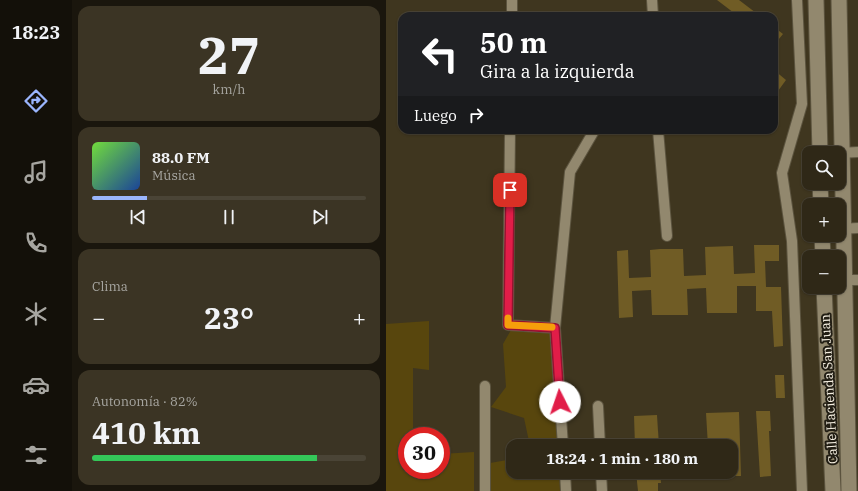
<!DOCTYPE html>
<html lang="es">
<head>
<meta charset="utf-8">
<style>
  :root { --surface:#2f2817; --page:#3b3424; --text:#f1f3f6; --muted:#a7a6a1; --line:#4a4436; --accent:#9ab5fd }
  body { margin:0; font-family:"IBM Plex Serif",serif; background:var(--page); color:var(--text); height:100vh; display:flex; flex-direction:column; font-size:15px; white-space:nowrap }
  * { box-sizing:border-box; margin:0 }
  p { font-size:13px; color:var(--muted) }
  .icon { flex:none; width:22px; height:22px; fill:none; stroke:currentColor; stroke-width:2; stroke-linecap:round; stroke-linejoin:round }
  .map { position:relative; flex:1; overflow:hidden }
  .side { display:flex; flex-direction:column; gap:6px; padding:6px; background:#1a160d; width:314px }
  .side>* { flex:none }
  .guide { position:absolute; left:12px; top:12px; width:380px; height:122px; border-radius:12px; box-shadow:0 1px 3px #0004,0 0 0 1px var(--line); background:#202124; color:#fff; overflow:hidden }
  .tools { position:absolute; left:416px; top:146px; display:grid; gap:8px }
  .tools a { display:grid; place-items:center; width:44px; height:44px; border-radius:8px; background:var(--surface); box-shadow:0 1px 3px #0004,0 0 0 1px var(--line); font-size:20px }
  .speed { position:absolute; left:12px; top:427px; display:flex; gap:8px; font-size:20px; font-weight:700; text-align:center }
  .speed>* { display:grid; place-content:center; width:52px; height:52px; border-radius:50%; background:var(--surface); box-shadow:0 1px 3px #0004,0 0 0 1px var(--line); line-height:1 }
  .speed .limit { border:6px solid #d22; background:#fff; color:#111 }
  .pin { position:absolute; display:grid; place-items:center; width:34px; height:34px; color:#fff; margin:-17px; border-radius:8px; box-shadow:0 2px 6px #0006 }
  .me { position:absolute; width:44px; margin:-22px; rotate:356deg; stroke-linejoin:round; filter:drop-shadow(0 0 3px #0008) }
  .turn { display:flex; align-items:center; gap:14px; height:84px; padding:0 16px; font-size:18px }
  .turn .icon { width:52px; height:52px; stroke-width:2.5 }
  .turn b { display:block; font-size:28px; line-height:34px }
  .then { display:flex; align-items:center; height:38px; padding:0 16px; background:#0003; gap:8px; font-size:15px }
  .big { font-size:30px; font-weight:700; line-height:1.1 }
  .side .card { flex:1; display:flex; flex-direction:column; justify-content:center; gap:6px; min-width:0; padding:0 14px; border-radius:12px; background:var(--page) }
  .side .dial { align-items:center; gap:0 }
  .dial b { font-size:52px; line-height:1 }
  .song { display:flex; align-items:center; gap:12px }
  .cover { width:48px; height:48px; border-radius:6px; background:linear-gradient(135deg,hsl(100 70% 55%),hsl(220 70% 35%)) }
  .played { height:4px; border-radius:2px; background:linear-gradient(90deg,var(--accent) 20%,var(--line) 20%) }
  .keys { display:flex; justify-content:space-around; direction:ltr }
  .heat { display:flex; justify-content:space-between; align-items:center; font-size:22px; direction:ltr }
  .charge { height:6px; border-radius:3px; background:linear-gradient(90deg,#34c759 82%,var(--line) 0) }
  .trip { position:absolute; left:120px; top:439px; width:232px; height:40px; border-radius:12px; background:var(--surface); box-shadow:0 1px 3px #0004,0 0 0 1px var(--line); font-weight:700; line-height:40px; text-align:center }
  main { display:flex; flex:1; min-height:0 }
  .menu { display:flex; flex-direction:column; width:72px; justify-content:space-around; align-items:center; background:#131009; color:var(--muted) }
  .menu .icon { width:28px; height:28px }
  .menu .current { color:var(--accent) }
  .menu b { font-size:18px; color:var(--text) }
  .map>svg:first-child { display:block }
  .green { fill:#58460d }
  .building { fill:#705c25 }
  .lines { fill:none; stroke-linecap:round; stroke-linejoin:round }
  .minor-casing { stroke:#5c543f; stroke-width:12 }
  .secondary-casing { stroke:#5c543f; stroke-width:17 }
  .minor { stroke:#92886e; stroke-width:10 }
  .secondary { stroke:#92886e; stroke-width:15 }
  .route-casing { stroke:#92132f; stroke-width:10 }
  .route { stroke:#e11d48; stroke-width:7 }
  .slow { stroke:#f59e0b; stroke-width:7 }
  .labels { text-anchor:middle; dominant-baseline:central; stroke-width:4; stroke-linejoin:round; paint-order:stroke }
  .street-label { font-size:13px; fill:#f5efe1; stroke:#221e14 }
</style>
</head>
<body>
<main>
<nav class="menu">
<b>18:23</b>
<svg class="icon current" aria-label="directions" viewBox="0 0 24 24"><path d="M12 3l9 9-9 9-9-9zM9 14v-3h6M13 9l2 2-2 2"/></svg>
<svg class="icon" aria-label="music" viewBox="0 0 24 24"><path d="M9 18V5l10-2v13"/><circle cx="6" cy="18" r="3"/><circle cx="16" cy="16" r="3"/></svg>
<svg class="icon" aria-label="phone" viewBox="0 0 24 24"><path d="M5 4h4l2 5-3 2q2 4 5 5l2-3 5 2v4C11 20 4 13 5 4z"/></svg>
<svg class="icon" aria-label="climate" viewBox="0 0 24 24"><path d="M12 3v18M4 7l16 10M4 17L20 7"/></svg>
<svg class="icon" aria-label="car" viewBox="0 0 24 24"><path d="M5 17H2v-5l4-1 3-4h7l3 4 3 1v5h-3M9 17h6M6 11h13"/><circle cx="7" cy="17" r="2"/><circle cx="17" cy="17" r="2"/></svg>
<svg class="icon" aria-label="filters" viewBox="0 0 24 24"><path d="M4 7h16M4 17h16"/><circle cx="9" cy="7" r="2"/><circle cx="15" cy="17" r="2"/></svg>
</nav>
<section class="side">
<div class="card dial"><b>27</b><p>km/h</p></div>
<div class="card">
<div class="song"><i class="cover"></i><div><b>88.0 FM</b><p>Música</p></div></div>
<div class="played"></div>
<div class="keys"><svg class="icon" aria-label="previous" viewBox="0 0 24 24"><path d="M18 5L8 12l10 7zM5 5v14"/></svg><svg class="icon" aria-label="pause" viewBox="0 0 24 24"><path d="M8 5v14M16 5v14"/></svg><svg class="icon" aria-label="next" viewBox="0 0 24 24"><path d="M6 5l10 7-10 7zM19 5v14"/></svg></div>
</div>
<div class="card"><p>Clima</p>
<div class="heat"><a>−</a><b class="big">23°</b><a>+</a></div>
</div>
<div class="card"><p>Autonomía · 82%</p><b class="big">410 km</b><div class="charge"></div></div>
</section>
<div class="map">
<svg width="472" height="491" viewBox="0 0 472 491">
  <rect width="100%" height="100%" fill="#3f361f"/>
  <g class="green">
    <path d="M43,321V370L27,368V436H21V470H55V454L88,452V491H0V324Z"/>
    <path d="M125,330L165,333L172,446H144L138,418L105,407L120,387L117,344Z"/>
    <path d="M127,459V472H173L174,491H105L104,463Z"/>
  </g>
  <g class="building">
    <path d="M331,0H353L374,16H352Z"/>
    <path d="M388,27L397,34L388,45Z"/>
    <path d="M388,70L400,80L392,91L388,87Z"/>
    <path d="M368,245H393V261H379L380,287H395L397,346L388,347L386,311H370V286H351V313H321L320,288L301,289L302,315H266L265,290L246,291L247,317L233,318L231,251L242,250L243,278L265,277L264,250L274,249H297L298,276L320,275L319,247L347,246L348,274L369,273Z"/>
    <path d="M389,375H398L399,398H390Z"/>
    <path d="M370,411H384L385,431H383L385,476L374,477Z"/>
    <path d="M353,412L355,476H345V446H322L320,413Z"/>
    <path d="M271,415L273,446H249L248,416Z"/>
    <path d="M250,472H274L275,483H272V491H252Z"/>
  </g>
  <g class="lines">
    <defs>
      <g id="minor">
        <path d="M266,0L267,16"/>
        <path d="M411,0L416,104L396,173L406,241L416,491"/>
        <path d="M126,16V0"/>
        <path d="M124,130L122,325L169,328"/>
        <path d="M272,130L281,236"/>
        <path d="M453,153L472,152"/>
        <path d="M453,229L472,228"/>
        <path d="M458,280H472"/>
        <path d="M212,406L214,446"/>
        <path d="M177,446L169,328L184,172L208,131L210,130"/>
        <path d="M179,472L180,491"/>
        <path d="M215,472L216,491"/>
        <path d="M99,491V386"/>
      </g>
      <g id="secondary">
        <path d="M430,0L434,153"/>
        <path d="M453,0L463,491"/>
        <path d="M434,183L435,205"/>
        <path d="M436,235L437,257"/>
        <path d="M438,287L447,491"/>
      </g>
    </defs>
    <use href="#minor" class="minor-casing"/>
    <use href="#secondary" class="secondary-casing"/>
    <use href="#minor" class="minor"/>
    <use href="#secondary" class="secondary"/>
  </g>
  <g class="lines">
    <defs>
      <path id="route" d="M124,190L122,325L169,328L174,402"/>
    </defs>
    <use href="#route" class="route-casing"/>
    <use href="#route" class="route"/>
    <path class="slow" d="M122,318V325L166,327"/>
  </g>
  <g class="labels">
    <g class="street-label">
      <text transform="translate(443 389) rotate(-93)">Calle Hacienda San Juan</text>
    </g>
  </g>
</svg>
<div class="tools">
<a><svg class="icon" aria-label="search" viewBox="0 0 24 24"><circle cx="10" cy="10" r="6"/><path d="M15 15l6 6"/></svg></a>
<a>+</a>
<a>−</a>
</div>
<div class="speed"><div class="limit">30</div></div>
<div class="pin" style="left:124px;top:190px;background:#d93025"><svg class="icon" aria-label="arrive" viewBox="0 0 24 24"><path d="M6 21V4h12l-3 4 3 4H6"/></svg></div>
<svg class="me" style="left:174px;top:402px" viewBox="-20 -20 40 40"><circle r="19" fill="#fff"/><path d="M0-13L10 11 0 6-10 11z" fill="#e11d48"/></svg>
<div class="trip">18:24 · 1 min · 180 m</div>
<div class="guide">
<div class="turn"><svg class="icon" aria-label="left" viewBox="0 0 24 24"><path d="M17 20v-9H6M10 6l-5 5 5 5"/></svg><div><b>50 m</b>Gira a la izquierda</div></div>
<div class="then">Luego<svg class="icon" aria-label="right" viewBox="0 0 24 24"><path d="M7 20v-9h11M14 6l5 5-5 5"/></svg></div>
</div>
</div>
</main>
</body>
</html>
